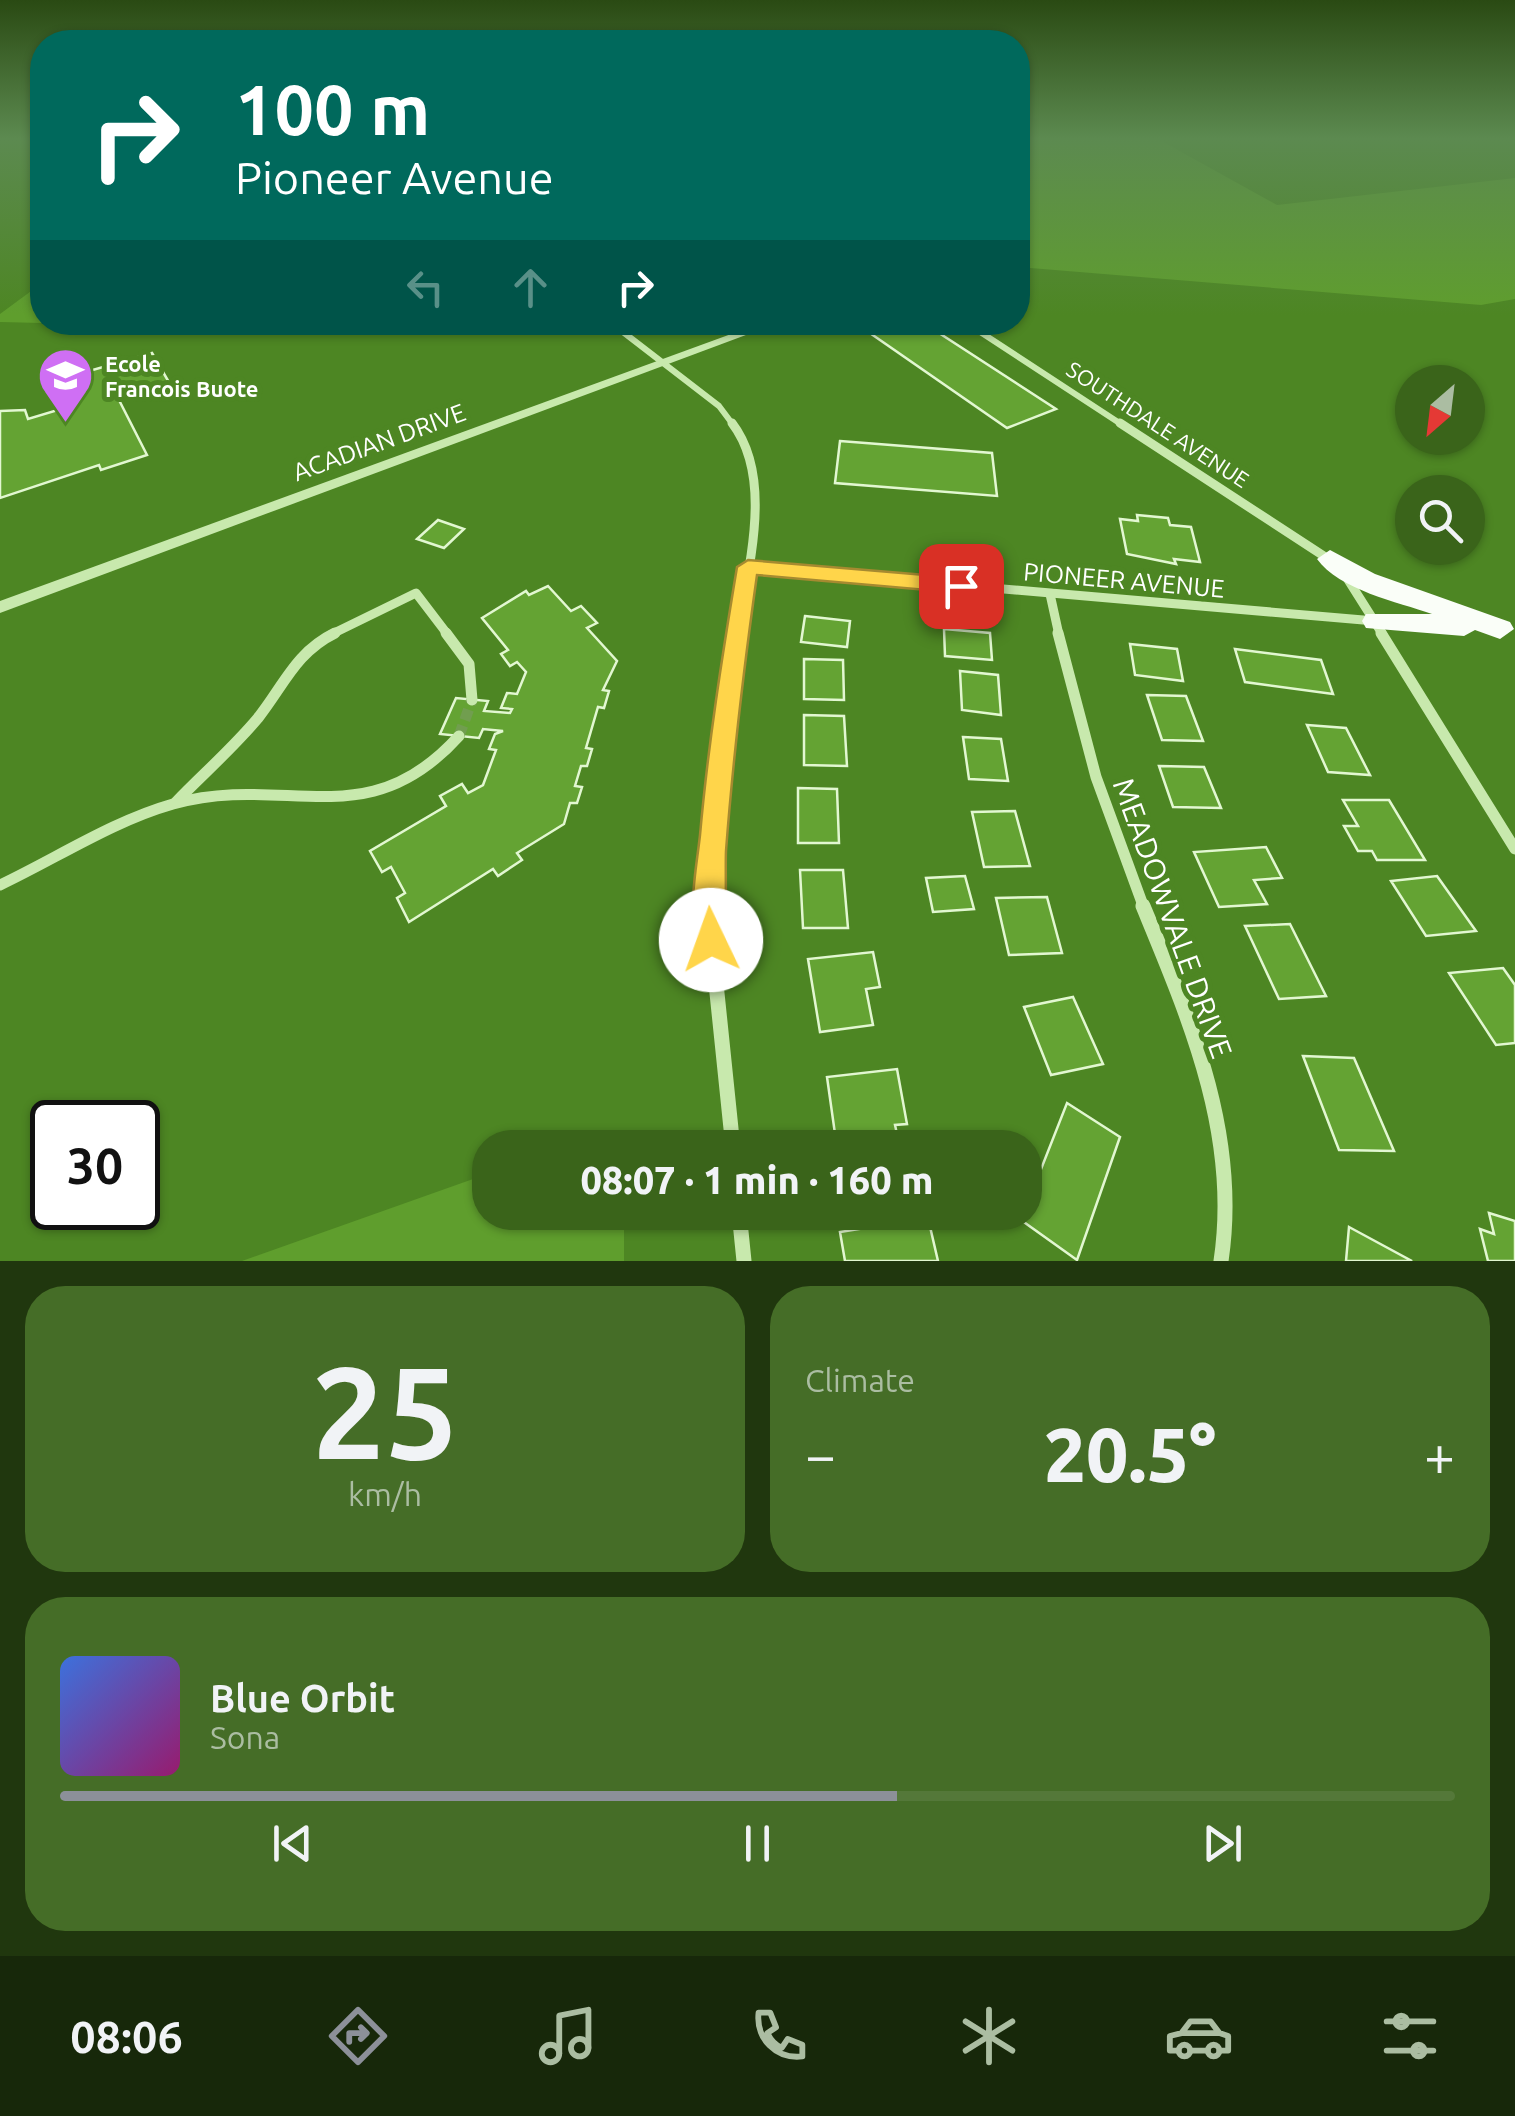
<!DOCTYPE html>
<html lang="en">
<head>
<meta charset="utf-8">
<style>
  :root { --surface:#3a641a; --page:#456d27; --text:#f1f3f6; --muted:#abbda2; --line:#547839; --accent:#8c9099 }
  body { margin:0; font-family:Ubuntu,sans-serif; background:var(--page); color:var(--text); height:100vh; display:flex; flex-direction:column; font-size:38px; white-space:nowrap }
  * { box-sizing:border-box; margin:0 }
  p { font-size:32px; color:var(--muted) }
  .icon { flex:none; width:55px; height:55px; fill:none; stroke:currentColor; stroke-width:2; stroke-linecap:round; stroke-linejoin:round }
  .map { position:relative; height:1261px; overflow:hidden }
  .panel { display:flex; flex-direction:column; gap:25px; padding:25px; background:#20370e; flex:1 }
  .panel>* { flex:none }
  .banner { position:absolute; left:30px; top:30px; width:1000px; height:305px; border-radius:40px; box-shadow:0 2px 8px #0004; background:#00695c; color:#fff; overflow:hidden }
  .needle { width:65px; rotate:208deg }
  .fabs { position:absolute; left:1395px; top:365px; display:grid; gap:20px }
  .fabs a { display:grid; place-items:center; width:90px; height:90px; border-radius:50%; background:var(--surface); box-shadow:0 2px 8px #0004; font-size:50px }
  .speed { position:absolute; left:30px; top:1100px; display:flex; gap:20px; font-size:50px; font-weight:700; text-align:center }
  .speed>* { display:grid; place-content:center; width:130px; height:130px; border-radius:50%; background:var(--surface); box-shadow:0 2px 8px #0004; line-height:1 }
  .speed .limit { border:5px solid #111; border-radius:15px; background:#fff; color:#111 }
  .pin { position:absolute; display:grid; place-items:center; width:85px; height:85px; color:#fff; margin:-42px; border-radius:20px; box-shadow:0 5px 15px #0006 }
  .me { position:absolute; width:110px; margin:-55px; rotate:357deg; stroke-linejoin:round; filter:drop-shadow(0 0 8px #0008) }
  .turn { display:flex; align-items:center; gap:35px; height:210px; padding:0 40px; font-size:45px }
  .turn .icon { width:130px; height:130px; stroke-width:2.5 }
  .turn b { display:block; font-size:70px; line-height:85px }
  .lanes { display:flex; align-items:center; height:95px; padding:0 40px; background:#0003; justify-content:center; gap:50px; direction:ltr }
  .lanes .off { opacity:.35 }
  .big { font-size:75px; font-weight:800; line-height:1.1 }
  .panel .widget { flex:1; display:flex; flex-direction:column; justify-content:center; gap:15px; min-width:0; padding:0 35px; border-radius:40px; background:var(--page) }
  .panel .dial { align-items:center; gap:0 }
  .dial b { font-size:130px; line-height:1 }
  .song { display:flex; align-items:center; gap:30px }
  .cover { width:120px; height:120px; border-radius:15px; background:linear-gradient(135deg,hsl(220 70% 55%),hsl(320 70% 35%)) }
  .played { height:10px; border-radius:5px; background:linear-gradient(90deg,var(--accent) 60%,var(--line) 60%) }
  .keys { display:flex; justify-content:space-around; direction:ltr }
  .heat { display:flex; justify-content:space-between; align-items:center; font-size:55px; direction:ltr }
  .panel .tiles { flex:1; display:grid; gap:25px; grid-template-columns:1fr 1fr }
  .widget:last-child { grid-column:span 2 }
  .trip { position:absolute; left:472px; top:1130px; width:570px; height:100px; border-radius:40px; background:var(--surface); box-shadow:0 2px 8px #0004; font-weight:800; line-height:100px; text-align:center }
  .menu { display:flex; height:160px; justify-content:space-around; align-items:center; background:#17280a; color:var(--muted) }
  .menu .icon { width:70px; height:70px }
  .menu .active { color:var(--accent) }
  .menu b { font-size:45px; color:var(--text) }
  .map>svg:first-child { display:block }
  .green { fill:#5f9e2d }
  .building { fill:#64a333; stroke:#e2f7d1; stroke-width:2.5 }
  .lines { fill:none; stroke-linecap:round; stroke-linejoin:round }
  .minor-tunnel { stroke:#719e4f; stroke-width:11; stroke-dasharray:11 6; stroke-linecap:butt }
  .minor-far3 { stroke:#c8e9ad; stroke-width:6 }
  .minor-far2 { stroke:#c8e9ad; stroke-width:9 }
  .minor-far1 { stroke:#c8e9ad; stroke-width:11 }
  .minor { stroke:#c8e9ad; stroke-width:15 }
  .tertiary { fill:#c8e9ad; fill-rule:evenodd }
  .trunk { fill:#fafef8; fill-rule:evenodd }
  .route { fill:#ffd54a; stroke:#a68a30; stroke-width:2.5 }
  .labels { text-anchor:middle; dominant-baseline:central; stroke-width:10; stroke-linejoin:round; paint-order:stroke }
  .far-poi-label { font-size:22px; font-weight:bold; fill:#fff; stroke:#4d8623; text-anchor:start }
  .far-street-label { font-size:22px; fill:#fff; stroke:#4d8623 }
  .street-label { font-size:25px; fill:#fff; stroke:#4d8623 }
  .near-street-label { font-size:30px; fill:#fff; stroke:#4d8623 }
</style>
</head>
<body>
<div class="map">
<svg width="1515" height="1261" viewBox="0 0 1515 1261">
  <rect width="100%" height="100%" fill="#4d8623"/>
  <g class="green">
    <path d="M1018,139H1158L1277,205L1515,178V299L1481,305L1018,267Z"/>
    <path d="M42,283V322L212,323L209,327L0,322V314Z"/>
    <path d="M490,1173V1212L624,1213V1261H242Z"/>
  </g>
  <g class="building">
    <path d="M854,322H922L1056,409L1007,428Z"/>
    <path d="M152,353L170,384L119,400L147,455L101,470L99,465L0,498V411L25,410L28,419L58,410L47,383Z"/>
    <path d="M840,441L992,453L997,496L835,483Z"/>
    <path d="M1137,515L1168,518L1170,525L1191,527L1200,562L1174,559L1176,564L1127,554L1120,519L1138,521Z"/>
    <path d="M438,520L464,529L444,548L417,539Z"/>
    <path d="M548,586L571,611L581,606L597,623L587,628L617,661L603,690L609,691L604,708L598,707L586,748L592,749L587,766H581L575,786L582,787L577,803H570L564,824L517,853L522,860L498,876L493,869L409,922L397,898L405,893L391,867L382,872L370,851L446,806L440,796L462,784L468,793L483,785L496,750L489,749L495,734L503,731L483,729L479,738L440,734L456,698L488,701L484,711L510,713L512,709L501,708L507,693L517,694L526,672L517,662L510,666L501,654L508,650L482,618L526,591L529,595Z"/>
    <path d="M805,616L850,621L847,647L801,642Z"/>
    <path d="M944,629L990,633L992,660L945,656Z"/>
    <path d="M1130,644L1177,649L1183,681L1135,675Z"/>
    <path d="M1235,649L1321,660L1333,694L1245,682Z"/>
    <path d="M804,659L843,660L844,700L804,699Z"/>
    <path d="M960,671L998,675L1001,715L962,710Z"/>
    <path d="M1147,695L1186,696L1203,741L1162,740Z"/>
    <path d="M804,715L844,716L847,766L804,765Z"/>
    <path d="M1307,725L1346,728L1370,775L1328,772Z"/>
    <path d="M963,737L1001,739L1008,781L969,779Z"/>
    <path d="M1159,766L1204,767L1221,808L1173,807Z"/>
    <path d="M798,788L837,789L839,843H798Z"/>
    <path d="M1343,800H1389L1425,860H1377L1372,851H1358L1344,826H1358Z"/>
    <path d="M1015,811L1030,866L984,867L972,812Z"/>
    <path d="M1266,847L1282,878L1254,880L1267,904L1219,907L1194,852Z"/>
    <path d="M800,870H843L848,928H803Z"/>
    <path d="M965,876L974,909L933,912L926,878Z"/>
    <path d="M1437,876L1476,931L1426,936L1391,881Z"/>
    <path d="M1047,897L1062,953L1009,955L996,898Z"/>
    <path d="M1290,924L1326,996L1279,999L1245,926Z"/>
    <path d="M873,952L880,987L866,989L873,1025L820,1032L808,959Z"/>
    <path d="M1503,968L1515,985V1043L1496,1045L1449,973Z"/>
    <path d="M1073,997L1103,1064L1051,1075L1024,1007Z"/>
    <path d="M1303,1056L1354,1058L1394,1151L1339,1150Z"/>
    <path d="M897,1069L907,1124L895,1125L900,1148H837L827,1077Z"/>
    <path d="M1067,1103L1120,1137L1077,1260L1021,1220Z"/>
    <path d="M1489,1213L1515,1221V1261H1488L1480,1229L1494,1234Z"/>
    <path d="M928,1218L938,1261H845L840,1232Z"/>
    <path d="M1349,1227L1412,1261H1346Z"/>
  </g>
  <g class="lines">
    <path class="minor-tunnel" d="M459,736L472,700"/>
    <g class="minor-far3">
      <path d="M610,322L719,406L734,426"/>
      <path d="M965,322L1124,426"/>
    </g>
    <g class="minor-far2">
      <path d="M732,423C775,479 747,571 737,635"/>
      <path d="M1120,423L1333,562"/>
      <path d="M748,567L1375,621"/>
      <path d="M1347,578L1383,635"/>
      <path d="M1050,594L1059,635"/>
      <path d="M330,635L416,593L448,635"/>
    </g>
    <g class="minor-far1">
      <path d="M446,633L469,664L472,700"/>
      <path d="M1058,633L1096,777L1144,908"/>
      <path d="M1381,633L1515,849"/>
      <path d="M176,802C203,774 233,748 258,718C284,685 296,652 335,633"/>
      <path d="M0,885C57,858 113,821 173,804C286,772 366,839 459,736"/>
      <path d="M708,908L722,732L738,633"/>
    </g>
    <g class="minor">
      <path d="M708,906L733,1148"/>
      <path d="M1143,906C1190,1020 1240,1135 1221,1261"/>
      <path d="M739,1212L744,1261"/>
    </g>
    <path class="tertiary" d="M764,322H781L0,613V601Z"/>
    <path class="trunk" d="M1330,550L1375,574L1510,622L1514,629L1500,639L1475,630L1464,636L1366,628L1362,621L1366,614H1432C1398,602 1339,590 1317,559Z"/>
  </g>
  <linearGradient id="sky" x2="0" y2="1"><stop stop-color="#2a4a13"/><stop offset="0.44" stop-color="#5c8a50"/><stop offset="1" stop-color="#5c8a50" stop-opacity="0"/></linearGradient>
  <rect width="1515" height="315" fill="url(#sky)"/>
  <path class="route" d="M748,560L961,578L972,586L961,593L757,575C744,667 733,758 726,851C725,873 728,936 722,950L711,954L700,950C686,915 696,872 700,835C708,745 722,657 737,567Z"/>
  <defs>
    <symbol id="school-pin" viewBox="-11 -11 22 30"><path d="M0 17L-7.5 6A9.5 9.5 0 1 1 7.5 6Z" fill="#cf6ff4" stroke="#4d8623"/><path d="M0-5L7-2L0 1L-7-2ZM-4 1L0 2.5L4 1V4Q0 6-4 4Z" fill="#fff"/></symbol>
  </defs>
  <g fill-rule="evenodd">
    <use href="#school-pin" x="34" y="344" width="63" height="86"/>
  </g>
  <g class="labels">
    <g class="far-poi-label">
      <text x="105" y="363">Ecole<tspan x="105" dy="25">Francois Buote</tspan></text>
    </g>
    <g class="far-street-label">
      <text transform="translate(1158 424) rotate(33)">SOUTHDALE AVENUE</text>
    </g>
    <g class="street-label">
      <text transform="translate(379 442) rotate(-20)">ACADIAN DRIVE</text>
      <text transform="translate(1124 580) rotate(5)">PIONEER AVENUE</text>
    </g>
    <g class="near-street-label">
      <text transform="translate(1173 918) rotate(70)">MEADOWVALE DRIVE</text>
    </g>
  </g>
</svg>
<div class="fabs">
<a><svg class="needle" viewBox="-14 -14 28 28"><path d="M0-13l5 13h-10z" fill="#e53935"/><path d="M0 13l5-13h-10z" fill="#abbda2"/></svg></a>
<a><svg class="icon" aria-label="search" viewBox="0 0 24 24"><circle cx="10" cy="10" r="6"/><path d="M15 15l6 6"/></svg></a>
</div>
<div class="speed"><div class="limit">30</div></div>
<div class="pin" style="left:961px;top:586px;background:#d93025"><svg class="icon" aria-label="arrive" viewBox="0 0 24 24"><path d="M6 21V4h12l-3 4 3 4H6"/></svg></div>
<svg class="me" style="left:711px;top:940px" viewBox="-20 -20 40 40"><circle r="19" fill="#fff"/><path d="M0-13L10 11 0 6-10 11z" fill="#ffd54a"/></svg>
<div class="trip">08:07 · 1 min · 160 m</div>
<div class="banner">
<div class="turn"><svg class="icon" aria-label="right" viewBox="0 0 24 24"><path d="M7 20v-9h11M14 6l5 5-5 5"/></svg><div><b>100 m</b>Pioneer Avenue</div></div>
<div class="lanes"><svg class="icon off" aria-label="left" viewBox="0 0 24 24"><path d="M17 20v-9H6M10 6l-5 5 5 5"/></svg><svg class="icon off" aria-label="ahead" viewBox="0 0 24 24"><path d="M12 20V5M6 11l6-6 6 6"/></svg><svg class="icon" aria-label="right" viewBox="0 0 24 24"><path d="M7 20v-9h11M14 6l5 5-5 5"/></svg></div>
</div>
</div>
<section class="panel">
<div class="tiles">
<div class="widget dial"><b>25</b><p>km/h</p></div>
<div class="widget"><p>Climate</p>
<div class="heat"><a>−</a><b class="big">20.5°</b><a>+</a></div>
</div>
<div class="widget">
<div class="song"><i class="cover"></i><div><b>Blue Orbit</b><p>Sona</p></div></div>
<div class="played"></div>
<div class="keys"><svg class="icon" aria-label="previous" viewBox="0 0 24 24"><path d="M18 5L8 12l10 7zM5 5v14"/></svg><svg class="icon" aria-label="pause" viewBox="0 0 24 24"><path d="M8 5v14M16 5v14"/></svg><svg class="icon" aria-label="next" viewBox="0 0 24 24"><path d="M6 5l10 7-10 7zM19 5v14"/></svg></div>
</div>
</div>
</section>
<nav class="menu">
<b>08:06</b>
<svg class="icon active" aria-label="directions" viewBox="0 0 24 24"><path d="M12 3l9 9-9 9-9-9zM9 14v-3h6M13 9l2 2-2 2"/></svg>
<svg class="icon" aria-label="music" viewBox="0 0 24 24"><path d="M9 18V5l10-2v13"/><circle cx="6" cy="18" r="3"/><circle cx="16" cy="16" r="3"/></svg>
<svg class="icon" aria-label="phone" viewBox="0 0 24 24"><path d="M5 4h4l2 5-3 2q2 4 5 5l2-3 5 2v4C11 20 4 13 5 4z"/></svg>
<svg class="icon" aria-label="climate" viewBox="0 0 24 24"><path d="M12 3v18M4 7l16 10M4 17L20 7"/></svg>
<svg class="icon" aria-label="car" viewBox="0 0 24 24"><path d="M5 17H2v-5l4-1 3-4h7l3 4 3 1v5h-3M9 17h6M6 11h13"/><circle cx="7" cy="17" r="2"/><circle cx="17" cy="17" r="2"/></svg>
<svg class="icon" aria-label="filters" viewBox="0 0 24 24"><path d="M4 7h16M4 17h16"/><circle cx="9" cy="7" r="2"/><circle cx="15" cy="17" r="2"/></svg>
</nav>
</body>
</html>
